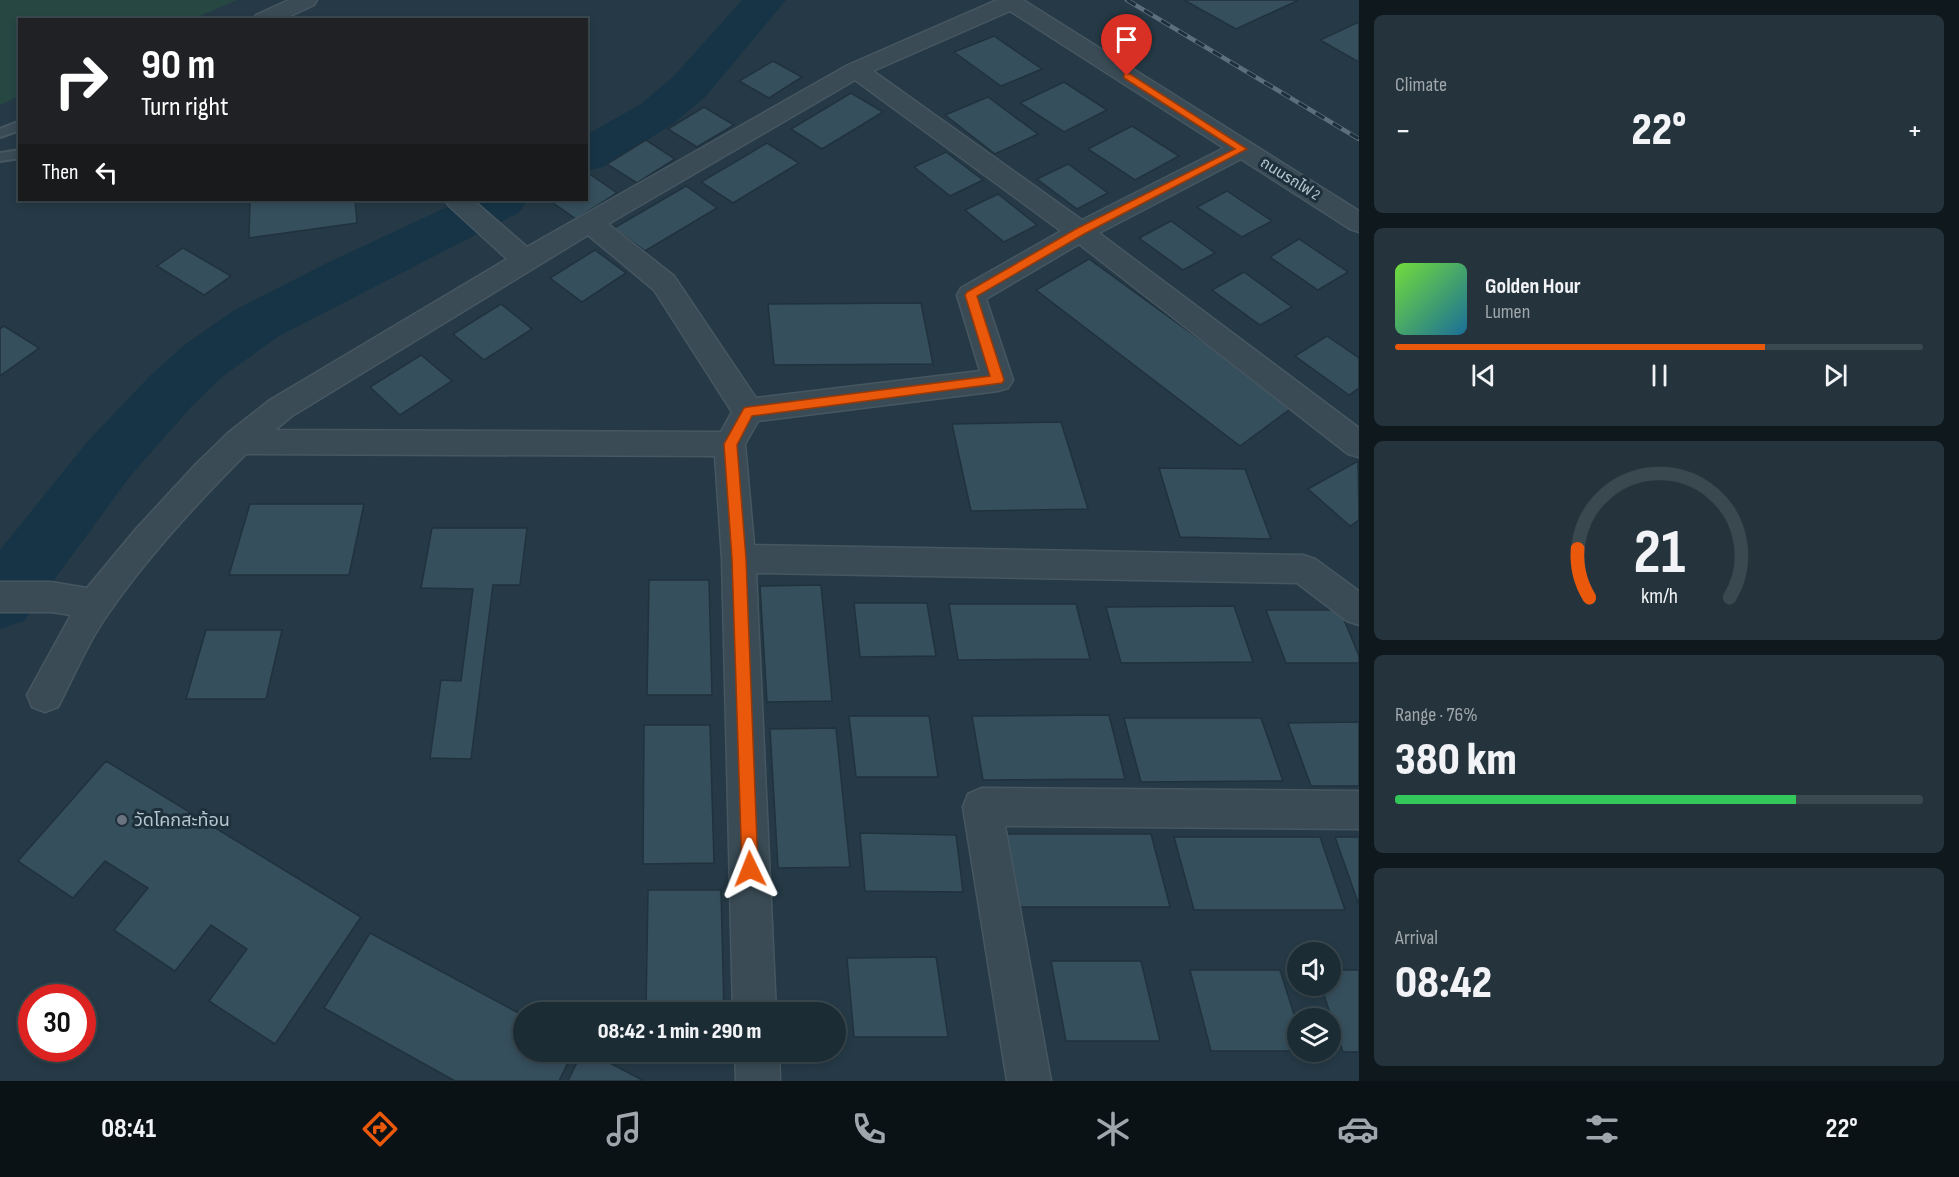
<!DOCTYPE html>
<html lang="en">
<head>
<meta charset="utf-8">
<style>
  :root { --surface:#1c2c34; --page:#25343c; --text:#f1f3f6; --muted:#a0a7ac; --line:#3a484f; --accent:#ea580c }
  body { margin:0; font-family:"Sofia Sans Condensed","Noto Sans Thai",sans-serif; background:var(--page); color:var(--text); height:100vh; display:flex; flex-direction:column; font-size:22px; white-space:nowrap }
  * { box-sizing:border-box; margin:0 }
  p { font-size:20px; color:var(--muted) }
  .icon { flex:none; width:33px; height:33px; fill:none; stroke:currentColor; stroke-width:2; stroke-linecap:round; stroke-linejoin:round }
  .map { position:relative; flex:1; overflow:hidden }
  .side { display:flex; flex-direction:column; gap:15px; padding:15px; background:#0f181d; width:600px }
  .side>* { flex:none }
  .guide { position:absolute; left:18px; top:18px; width:570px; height:183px; border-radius:0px; box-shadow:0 3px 9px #0003,0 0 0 2px var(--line); background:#202124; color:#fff; overflow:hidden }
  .fabs { position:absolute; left:1287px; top:942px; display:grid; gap:12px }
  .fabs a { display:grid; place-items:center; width:54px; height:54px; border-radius:50%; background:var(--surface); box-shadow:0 3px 9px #0003,0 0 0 2px var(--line); font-size:30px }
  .speed { position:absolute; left:18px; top:984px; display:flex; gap:12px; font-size:30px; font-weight:700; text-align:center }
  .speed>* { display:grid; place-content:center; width:78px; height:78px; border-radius:50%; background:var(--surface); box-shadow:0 3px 9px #0003,0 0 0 2px var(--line); line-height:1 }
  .speed .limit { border:9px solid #d22; background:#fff; color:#111 }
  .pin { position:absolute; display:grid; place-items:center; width:51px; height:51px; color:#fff; margin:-62px -26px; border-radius:50% 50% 50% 0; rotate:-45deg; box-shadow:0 0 6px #0007 }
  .pin .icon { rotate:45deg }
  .me { position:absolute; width:66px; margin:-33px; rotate:358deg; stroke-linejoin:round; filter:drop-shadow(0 0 4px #0008) }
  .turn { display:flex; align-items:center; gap:21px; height:126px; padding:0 24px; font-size:27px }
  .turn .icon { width:78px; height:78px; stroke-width:2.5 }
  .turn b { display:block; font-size:42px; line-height:51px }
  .then { display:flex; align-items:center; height:57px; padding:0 24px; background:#0003; gap:12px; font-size:22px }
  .big { font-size:45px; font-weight:800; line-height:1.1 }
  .side .card { flex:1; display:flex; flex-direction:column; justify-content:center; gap:9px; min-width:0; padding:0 21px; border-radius:9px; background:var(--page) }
  .side .dial { align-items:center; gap:0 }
  .dial svg { height:156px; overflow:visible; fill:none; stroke:var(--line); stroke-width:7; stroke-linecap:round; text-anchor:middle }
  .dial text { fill:var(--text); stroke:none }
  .song { display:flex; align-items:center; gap:18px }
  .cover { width:72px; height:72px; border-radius:9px; background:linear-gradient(135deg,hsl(100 70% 55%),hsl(200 70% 35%)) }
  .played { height:6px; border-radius:3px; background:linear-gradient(90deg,var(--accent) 70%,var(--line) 70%) }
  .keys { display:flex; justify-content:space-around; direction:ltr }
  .heat { display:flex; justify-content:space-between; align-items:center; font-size:33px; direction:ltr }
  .charge { height:9px; border-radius:4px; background:linear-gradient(90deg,#34c759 76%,var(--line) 0) }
  .trip { position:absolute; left:513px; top:1002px; width:333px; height:60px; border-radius:30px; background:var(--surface); box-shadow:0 3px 9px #0003,0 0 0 2px var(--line); font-weight:800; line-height:60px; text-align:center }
  .tabs { display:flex; height:96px; justify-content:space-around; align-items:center; background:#0b1215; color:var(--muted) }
  .tabs .icon { width:42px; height:42px }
  .tabs .selected { color:var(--accent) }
  .tabs b { font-size:27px; color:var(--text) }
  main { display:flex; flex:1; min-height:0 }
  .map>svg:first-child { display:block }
  .green { fill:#274743 }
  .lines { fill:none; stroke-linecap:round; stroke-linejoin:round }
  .river { fill:#163446; fill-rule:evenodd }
  .building { fill:#364f5c; stroke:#20323d; stroke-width:1.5 }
  .service-casing { stroke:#465761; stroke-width:4 }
  .minor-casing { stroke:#465761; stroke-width:3 }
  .service { fill:#3a4b55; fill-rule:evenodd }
  .minor { fill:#3a4b55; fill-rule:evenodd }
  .rail-casing { stroke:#5b707c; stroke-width:4.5 }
  .rail { stroke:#1e303b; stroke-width:3; stroke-dasharray:10; stroke-linecap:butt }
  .route { fill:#ea580c; stroke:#983908; stroke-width:1.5 }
  .worship-dot { fill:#6b7280; stroke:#1e303b; stroke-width:2 }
  .labels { text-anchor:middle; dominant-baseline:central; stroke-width:6; stroke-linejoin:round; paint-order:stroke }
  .far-street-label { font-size:15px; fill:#b7c5ce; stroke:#1e303b }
  .poi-label { font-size:18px; fill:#b7c5ce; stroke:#1e303b; text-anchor:start }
</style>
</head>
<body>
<main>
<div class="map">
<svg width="1359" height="1081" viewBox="0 0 1359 1081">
  <rect width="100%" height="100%" fill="#253a46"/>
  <path class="green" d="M0,0H237L193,19L20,20L19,96L0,105Z"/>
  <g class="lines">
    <g class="river">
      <path d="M742,0H786L706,96L673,124L603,167L586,171V135L641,104L674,76Z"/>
      <path d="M462,200H527L520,212L279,336L223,376L191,407L131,475L24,621L0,629V550L88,441L150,376L183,346L233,311L327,263Z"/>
    </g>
  </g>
  <g class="building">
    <path d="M1184,0H1299L1236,29Z"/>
    <path d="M1359,22V62L1320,40Z"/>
    <path d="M994,36L1042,69L1001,86L954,52Z"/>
    <path d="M773,61L802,77L769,98L739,81Z"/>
    <path d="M1064,82L1107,110L1064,132L1020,103Z"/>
    <path d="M851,93L883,112L822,149L791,129Z"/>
    <path d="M988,97L1038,134L995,154L945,115Z"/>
    <path d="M704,107L734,125L697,147L668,129Z"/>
    <path d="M1132,126L1179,156L1135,180L1088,149Z"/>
    <path d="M646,140L675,159L637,183L607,164Z"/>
    <path d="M767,143L799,163L733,203L701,182Z"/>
    <path d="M946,152L983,180L950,196L914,167Z"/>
    <path d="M1068,164L1108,193L1077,209L1037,179Z"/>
    <path d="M588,173L617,193L576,219L549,200H586Z"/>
    <path d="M686,186L717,208L645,251L614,228Z"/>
    <path d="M1227,191L1272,221L1242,237L1197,207Z"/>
    <path d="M998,194L1037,225L1004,242L965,210Z"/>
    <path d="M250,200H355L357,223L249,238Z"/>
    <path d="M1171,221L1215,253L1183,270L1139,238Z"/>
    <path d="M1299,239L1348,272L1318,290L1270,257Z"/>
    <path d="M183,248L231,276L204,295L157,266Z"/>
    <path d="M595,250L626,273L582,302L550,278Z"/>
    <path d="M1089,259L1293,407L1240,446L1036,290Z"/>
    <path d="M1244,272L1292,307L1260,325L1212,290Z"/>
    <path d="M921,303L933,364L774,365L768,304Z"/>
    <path d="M501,304L532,329L484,360L453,334Z"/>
    <path d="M4,326L39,348L0,376V329Z"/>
    <path d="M1327,336L1359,358V388L1349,395L1295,356Z"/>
    <path d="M421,355L452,381L400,415L370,387Z"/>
    <path d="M1061,422L1088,509L971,511L952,424Z"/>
    <path d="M1358,461L1359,520L1350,526L1308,489Z"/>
    <path d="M1159,468L1245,469L1271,539L1180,537Z"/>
    <path d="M250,504H364L349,575H229Z"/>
    <path d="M432,528H527L520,585H493L471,759L430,758L441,680L461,681L473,589L421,588Z"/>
    <path d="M649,580H709L712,695H647Z"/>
    <path d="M821,585L832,701L767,702L760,586Z"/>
    <path d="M854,603H927L936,656L860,657Z"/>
    <path d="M949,604H1076L1090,659L958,660Z"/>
    <path d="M1234,606L1253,662L1121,663L1106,607Z"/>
    <path d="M1266,610H1340L1359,656V663H1286Z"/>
    <path d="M206,630H282L266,699H186Z"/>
    <path d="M1109,715L1125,779L983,780L972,716Z"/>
    <path d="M849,716H929L938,777H856Z"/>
    <path d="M1124,718H1261L1283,781L1141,782Z"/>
    <path d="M1359,722V786H1311L1288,723Z"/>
    <path d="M644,725H710L714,863L643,864Z"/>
    <path d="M836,728L850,867L778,868L770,729Z"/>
    <path d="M106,761L361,917L275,1044L209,1001L247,949L211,925L175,971L114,930L148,888L105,861L73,898L18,861Z"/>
    <path d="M860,833L956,835L963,892L865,891Z"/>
    <path d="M1005,834H1151L1170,907H1018Z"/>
    <path d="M1174,837H1320L1345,910H1194Z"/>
    <path d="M1335,837H1359V905Z"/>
    <path d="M648,890H721L724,1012H646Z"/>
    <path d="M370,933L524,1016V1052H573L559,1081H455L324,1008Z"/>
    <path d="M936,957L948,1037H854L847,958Z"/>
    <path d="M1051,961H1141L1160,1041H1066Z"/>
    <path d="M1190,970H1280L1298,1027V1051H1211Z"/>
    <path d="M1330,970H1359V1052H1343L1321,986H1330Z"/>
    <path d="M582,1052H589L644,1081H568Z"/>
    <path d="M646,1052H724L725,1058H646Z"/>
  </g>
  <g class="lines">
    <defs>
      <g id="service">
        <path d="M20,121V130L0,137V129Z"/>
        <path d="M20,150V158L0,161V153Z"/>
      </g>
      <g id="minor">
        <path d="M289,0H317L314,5L282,20H253L256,15Z"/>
        <path d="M997,0H1023L1359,211V232L1350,229L1241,159L1099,233L1359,428V457L1348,454L1079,244L986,299L1013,380L1008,388L998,391L758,421L745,444L754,545L1303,555L1315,559L1359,591V625L1347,621L1297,583L756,573L776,1012H733L722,559L715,456L246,454C197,503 147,557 108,614C88,642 74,676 58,707L45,712L32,707L27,695L71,615L51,612H0V582H51L87,588L135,530L196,464L228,433L270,400L507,259L449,206L445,200H473L527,247L848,65ZM1010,11L1224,148L1082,220L873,71ZM855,80L1061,231L961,288L957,295L980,371L756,398L674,276L608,224ZM588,235L654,290L732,412L721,432L275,430L292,416Z"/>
        <path d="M982,788L1359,791V829L1005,826L1051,1081H1007L963,807L968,794Z"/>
        <path d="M735,1052H779L780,1081H736Z"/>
      </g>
    </defs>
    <use href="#service" class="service-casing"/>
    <use href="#minor" class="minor-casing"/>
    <use href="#service" class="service"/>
    <use href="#minor" class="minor"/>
    <defs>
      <path id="rail" d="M1127,0L1359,139"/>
    </defs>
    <use href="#rail" class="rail-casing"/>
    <use href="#rail" class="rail"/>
  </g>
  <path class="route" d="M1124,74H1130L1247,149L1084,234L977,296L1004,380L1002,383L752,416L737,445L746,559L758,869L756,875L750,878L744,875L742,869L732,559L724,444L744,408L748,407L990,376L965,295L967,292L1076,229L1235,149L1124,78Z"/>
  <circle class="worship-dot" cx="122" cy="820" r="6"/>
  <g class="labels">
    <g class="far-street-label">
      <text transform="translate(1290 179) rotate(32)">ถนนรถไฟ 2</text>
    </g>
    <g class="poi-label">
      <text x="134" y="820">วัดโคกสะท้อน</text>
    </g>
  </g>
</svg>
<div class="fabs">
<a><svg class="icon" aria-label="sound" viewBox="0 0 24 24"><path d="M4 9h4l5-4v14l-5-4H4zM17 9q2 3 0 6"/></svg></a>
<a><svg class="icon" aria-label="layers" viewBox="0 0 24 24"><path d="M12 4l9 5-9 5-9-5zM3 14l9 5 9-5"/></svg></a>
</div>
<div class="speed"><div class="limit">30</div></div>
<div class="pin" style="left:1127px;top:76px;background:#d93025"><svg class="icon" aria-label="arrive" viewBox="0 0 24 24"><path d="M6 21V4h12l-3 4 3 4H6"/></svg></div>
<svg class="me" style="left:750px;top:869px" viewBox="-20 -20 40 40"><path d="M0-17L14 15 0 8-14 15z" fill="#ea580c" stroke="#fff" stroke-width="4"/></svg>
<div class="trip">08:42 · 1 min · 290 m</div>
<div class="guide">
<div class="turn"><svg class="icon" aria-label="right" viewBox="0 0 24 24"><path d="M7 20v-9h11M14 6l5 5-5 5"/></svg><div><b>90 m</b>Turn right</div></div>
<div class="then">Then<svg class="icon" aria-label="left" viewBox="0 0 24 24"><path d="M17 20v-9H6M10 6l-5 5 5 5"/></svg></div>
</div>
</div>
<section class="side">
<div class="card"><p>Climate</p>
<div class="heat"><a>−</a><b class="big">22°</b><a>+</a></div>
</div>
<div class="card">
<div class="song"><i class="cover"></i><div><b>Golden Hour</b><p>Lumen</p></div></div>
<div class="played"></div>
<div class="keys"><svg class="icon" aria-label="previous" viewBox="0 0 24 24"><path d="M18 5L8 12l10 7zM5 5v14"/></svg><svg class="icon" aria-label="pause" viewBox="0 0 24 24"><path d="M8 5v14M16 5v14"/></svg><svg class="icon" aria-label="next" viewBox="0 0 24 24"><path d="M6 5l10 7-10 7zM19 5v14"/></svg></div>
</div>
<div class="card dial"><svg viewBox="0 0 100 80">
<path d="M14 69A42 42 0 1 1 86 69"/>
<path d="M14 69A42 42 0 0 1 8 44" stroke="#ea580c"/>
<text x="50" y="56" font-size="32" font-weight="700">21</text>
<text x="50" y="72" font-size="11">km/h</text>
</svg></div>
<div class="card"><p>Range · 76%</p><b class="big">380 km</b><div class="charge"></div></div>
<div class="card"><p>Arrival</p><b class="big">08:42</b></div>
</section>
</main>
<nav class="tabs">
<b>08:41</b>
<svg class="icon selected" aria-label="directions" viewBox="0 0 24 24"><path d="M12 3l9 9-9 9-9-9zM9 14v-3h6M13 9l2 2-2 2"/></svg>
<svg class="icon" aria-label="music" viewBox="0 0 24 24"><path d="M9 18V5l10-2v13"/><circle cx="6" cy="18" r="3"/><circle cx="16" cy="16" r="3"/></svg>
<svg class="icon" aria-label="phone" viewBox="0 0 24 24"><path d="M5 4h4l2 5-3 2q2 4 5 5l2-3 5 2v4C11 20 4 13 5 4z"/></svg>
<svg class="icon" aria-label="climate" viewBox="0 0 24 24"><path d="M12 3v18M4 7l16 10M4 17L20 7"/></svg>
<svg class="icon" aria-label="car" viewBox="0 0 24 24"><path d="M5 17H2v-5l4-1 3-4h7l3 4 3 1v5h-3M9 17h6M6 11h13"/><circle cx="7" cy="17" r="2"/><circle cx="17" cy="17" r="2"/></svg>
<svg class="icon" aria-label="filters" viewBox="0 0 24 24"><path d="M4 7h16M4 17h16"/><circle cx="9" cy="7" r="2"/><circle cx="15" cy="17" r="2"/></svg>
<b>22°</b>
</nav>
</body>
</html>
